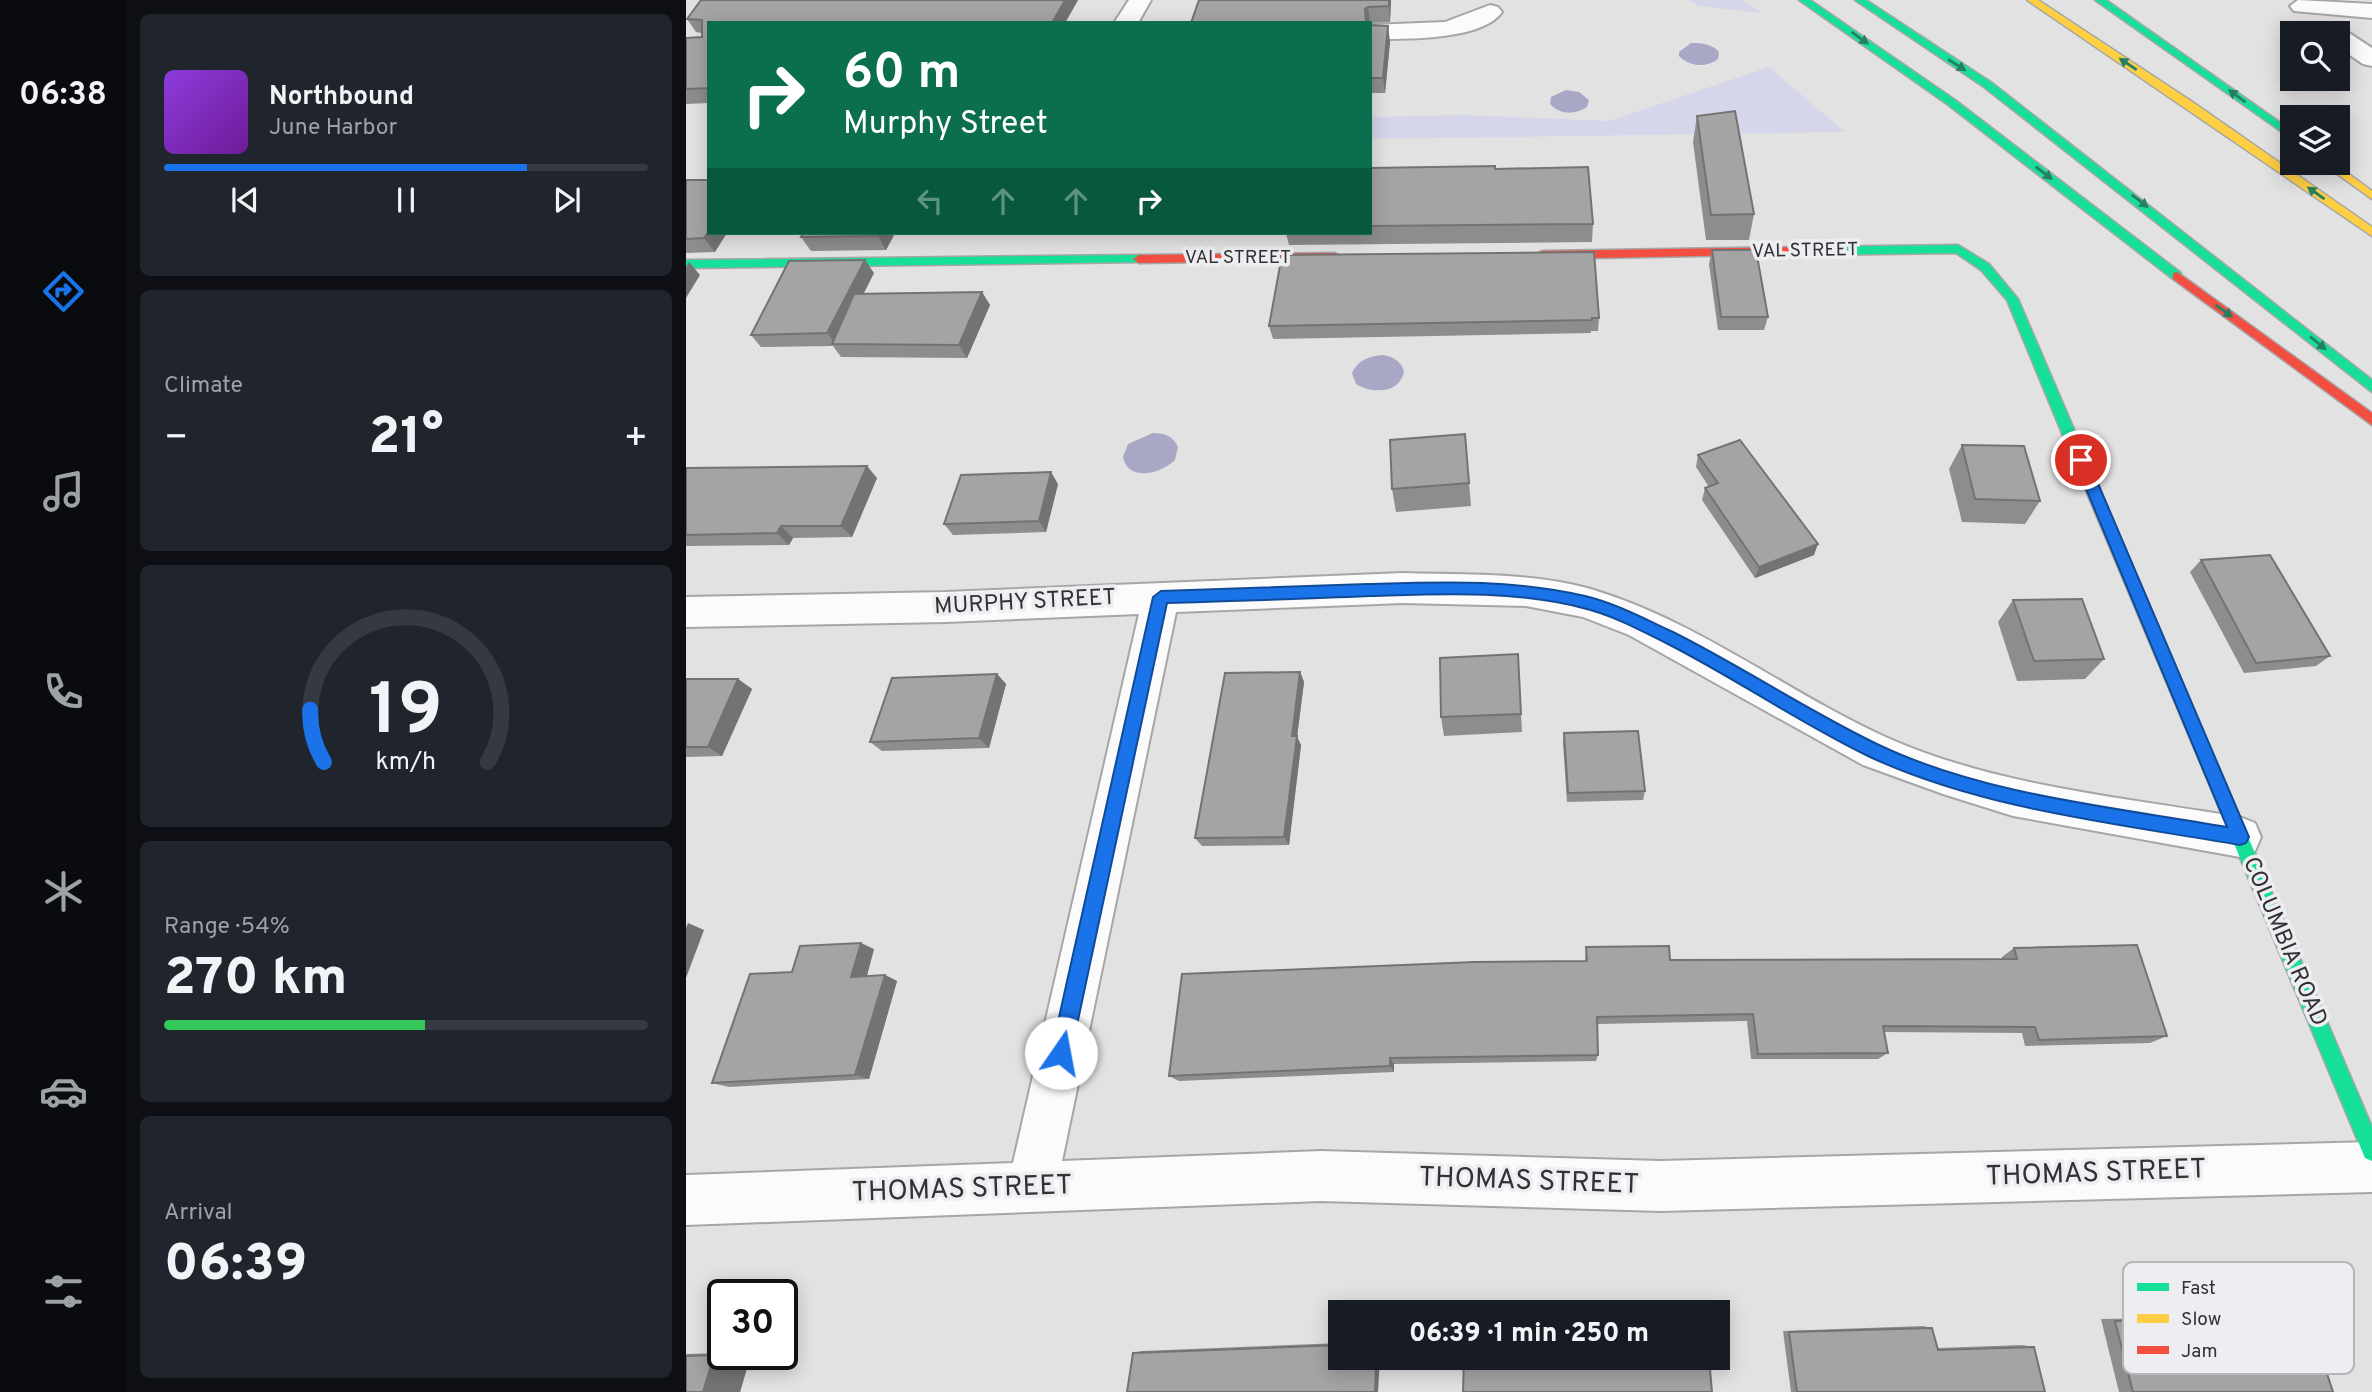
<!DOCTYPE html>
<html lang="en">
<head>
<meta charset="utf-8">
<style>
  :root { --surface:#171b24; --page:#20242c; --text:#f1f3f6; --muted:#9ea1a6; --line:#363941; --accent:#1a73e8 }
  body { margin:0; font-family:Overpass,sans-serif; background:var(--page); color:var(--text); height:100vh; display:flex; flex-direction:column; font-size:26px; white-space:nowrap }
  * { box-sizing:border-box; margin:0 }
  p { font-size:23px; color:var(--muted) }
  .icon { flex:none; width:38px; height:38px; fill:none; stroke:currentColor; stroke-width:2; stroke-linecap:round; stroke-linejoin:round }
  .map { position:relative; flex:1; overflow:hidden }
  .sheet { display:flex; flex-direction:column; gap:14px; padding:14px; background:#0d0f14; width:560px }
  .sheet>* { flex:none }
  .hud { position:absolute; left:21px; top:21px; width:665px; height:214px; border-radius:0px; box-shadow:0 4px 18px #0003; background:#0b6e4f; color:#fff; overflow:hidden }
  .tools { position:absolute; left:1594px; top:21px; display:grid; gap:14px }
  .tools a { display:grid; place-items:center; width:70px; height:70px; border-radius:0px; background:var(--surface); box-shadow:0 4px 18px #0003; font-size:35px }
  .speed { position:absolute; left:21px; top:1279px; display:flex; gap:14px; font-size:35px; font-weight:700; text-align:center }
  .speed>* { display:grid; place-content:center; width:91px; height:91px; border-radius:50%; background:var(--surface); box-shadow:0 4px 18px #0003; line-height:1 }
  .speed .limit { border:4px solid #111; border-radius:10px; background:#fff; color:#111 }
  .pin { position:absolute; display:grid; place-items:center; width:60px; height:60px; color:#fff; margin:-30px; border:4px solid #fff; border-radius:50%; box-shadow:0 2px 7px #0007 }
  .me { position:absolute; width:77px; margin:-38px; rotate:12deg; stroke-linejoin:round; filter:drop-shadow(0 0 5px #0008) }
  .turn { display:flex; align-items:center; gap:24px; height:147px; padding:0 21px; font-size:32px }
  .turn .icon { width:91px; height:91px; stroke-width:2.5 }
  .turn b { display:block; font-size:49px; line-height:60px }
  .lanes { display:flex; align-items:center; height:66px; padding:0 21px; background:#0003; justify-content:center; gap:35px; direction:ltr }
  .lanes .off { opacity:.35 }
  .big { font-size:52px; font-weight:800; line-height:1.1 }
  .sheet .card { flex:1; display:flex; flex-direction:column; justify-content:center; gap:10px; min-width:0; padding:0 24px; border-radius:10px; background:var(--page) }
  .sheet .dial { align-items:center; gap:0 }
  .dial svg { height:182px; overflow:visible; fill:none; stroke:var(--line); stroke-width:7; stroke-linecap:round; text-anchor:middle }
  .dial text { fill:var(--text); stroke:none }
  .song { display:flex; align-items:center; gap:21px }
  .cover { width:84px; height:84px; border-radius:10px; background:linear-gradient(135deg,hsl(270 70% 55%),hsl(280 70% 35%)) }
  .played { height:7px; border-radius:4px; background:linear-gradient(90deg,var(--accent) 75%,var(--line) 75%) }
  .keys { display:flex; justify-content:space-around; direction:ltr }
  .heat { display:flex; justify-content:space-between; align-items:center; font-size:38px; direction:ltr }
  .charge { height:10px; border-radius:5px; background:linear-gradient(90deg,#34c759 54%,var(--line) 0) }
  .trip { position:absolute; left:642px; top:1300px; width:402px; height:70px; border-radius:0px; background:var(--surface); box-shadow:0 4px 18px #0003; font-weight:800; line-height:70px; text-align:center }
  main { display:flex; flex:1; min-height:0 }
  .tabs { display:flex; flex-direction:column; width:126px; justify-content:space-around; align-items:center; background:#090b0e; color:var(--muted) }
  .tabs .icon { width:49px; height:49px }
  .tabs .on { color:var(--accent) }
  .tabs b { font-size:32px; color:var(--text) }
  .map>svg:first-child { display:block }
  .green { fill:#d6d6eb }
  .water { fill:#a8a8c6 }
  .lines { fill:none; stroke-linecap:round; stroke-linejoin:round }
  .street-casing { stroke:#a6a6a7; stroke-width:4 }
  .fast-casing { stroke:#a6a6a7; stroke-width:3 }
  .slow-casing { stroke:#a6a6a7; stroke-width:3 }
  .jam-casing { stroke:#a6a6a7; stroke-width:3 }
  .street { fill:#fbfbfb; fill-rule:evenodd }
  .fast { fill:#16e098; fill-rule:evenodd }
  .slow { fill:#ffcf43; fill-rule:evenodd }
  .jam { fill:#f24e42; fill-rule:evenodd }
  .wall { fill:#8d8d8e }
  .shaded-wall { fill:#737374 }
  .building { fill:#a4a4a5; stroke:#737374; stroke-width:2 }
  .oneway { fill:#258061 }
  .route { fill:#1a73e8; stroke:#114b97; stroke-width:2 }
  .labels { text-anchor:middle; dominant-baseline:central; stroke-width:7; stroke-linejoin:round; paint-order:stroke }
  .far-street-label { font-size:19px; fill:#323234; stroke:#eeeef2 }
  .street-label { font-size:23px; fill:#323234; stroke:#eeeef2 }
  .near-street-label { font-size:28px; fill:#323234; stroke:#eeeef2 }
  .key { fill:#eeeef2; stroke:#b6b6b9; stroke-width:2 }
  .key-label { font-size:19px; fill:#323234 }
</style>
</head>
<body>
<main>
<nav class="tabs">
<b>06:38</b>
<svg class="icon on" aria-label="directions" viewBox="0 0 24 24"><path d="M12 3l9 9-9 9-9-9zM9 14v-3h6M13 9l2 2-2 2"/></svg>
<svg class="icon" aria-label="music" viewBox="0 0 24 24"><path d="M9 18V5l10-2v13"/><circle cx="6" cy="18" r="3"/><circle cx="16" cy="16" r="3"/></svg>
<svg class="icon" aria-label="phone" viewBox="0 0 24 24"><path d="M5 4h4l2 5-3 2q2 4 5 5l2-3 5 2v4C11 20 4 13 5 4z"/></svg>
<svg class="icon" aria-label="climate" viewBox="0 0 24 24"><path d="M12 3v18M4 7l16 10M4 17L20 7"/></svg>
<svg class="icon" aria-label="car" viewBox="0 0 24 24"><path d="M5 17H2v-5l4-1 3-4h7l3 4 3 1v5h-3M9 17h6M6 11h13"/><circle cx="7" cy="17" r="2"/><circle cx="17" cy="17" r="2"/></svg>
<svg class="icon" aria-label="filters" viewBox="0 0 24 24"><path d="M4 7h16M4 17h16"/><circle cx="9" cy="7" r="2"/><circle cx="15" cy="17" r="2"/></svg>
</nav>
<section class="sheet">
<div class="card">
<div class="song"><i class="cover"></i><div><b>Northbound</b><p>June Harbor</p></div></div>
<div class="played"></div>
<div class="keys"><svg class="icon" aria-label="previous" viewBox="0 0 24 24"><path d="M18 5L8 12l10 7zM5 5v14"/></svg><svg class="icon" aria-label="pause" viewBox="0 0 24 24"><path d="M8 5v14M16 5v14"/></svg><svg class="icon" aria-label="next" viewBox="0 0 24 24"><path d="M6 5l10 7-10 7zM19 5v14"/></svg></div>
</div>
<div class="card"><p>Climate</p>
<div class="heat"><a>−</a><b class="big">21°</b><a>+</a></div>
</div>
<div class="card dial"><svg viewBox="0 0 100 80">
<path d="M14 69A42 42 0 1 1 86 69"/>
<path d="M14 69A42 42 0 0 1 8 46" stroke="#1a73e8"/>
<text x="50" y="56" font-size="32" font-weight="700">19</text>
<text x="50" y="72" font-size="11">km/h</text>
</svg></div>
<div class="card"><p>Range · 54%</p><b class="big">270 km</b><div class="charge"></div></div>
<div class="card"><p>Arrival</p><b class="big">06:39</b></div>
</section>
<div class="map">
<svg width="1686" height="1392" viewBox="0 0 1686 1392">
  <rect width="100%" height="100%" fill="#e2e2e3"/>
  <g class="green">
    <path d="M1003,0H1057L1076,13L1013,6Z"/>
    <path d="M1083,67L1159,132L684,139V117L776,115L923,121Z"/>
  </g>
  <g class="water">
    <path d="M1005,43C1016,43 1026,44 1033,52L1032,59C1020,68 1004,67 993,56V52Z"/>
    <path d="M880,90L893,92L903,100L901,107C889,115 874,115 864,104L865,97Z"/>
    <path d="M697,355C707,357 714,360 718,371C714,394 686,394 670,384L666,373C672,360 683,356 697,355Z"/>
    <path d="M467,433C479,433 487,436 492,447L489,460C476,473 442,483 437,457L442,444Z"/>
  </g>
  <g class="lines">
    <defs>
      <g id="street">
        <path d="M443,0H465L452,23H428Z"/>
        <path d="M1612,0L1686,4V18L1608,11L1604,6Z"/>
        <path d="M804,5L812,7L816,12C796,41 716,39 684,39V25L759,22Z"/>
        <path d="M1652,29L1660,31L1686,48V66L1677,64L1652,47V33H1642Z"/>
        <path d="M717,573C778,575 841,572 901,588C1010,619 1101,693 1204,739C1311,786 1439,798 1554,817L1569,823L1575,837L1569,851L1554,857L1327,816L1257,794L1177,765L943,635L897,617L840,606L717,603L490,612L376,1161L635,1151L975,1161L1686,1142V1192L975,1211L635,1201L0,1225V1175L327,1163L453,614L260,622L0,627V597L260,592Z"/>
      </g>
      <g id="fast">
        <path d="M1113,0H1124L1269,100L1495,273V279H1487L1261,104Z"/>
        <path d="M1169,0H1180L1306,83L1686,380V392L1298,87Z"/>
        <path d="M1409,0H1420L1606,131V139Z"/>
        <path d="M1272,245L1303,264L1332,299L1399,455L1397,459L1392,460L1385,455L1321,300L1295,270L1270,253L1118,255L1112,251L1118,247Z"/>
        <path d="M453,255L459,259L457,262L0,268V260Z"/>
        <path d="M1525,762L1531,764L1533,769L1686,1127V1161L1679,1158L1517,769L1519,764Z"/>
      </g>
      <g id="slow">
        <path d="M1341,0H1352L1508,103L1686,227V236Z"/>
        <path d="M1636,163H1648L1686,191V199Z"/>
        <path d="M1392,450L1399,455L1533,769L1531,774L1525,776L1519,774L1517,769L1385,455Z"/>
      </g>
      <g id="jam">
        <path d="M1118,247L1124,251L1122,254L856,259L850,255L856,251Z"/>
        <path d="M649,253L655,257L653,260L453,263L447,259L453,255Z"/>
        <path d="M1491,272L1686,413V425L1487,279V273Z"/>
      </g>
    </defs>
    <use href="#street" class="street-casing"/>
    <use href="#fast" class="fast-casing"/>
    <use href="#slow" class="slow-casing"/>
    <use href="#jam" class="jam-casing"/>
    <use href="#street" class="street"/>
    <use href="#fast" class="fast"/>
    <use href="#slow" class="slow"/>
    <use href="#jam" class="jam"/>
  </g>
  <g class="wall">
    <path d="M15,0H392L379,23H23V103L0,104V38L16,37V33L10,32L1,19Z"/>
    <path d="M705,0L704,22L684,23H505Z"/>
    <path d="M684,25L704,42L699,93H684Z"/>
    <path d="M1011,116L1068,214L1063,240H1020L1007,142Z"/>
    <path d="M684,168L809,169L907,224L906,242L603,245L600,233H684Z"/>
    <path d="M0,180L29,252L0,253Z"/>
    <path d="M209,233L200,250L125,251L115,237Z"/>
    <path d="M1026,250L1082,317L1078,330H1032L1023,264Z"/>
    <path d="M188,273L178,293L296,292L304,305L281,358L155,357L147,346L75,347L65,335Z"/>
    <path d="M913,318L912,331H905V333L587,339L583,326Z"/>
    <path d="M779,434L785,506L710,512L706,489Z"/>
    <path d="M1276,445L1354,501L1339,524L1276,522L1263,469Z"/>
    <path d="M1012,455L1128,555L1069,578L1016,500L1019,488L1023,487L1010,467Z"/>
    <path d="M0,468L191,478L166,537L107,538L103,545L0,546Z"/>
    <path d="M372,484L360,532L267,535L258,524Z"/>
    <path d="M1515,560L1644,656L1630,666L1558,673L1504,572Z"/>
    <path d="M1327,600L1418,659L1399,679L1331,681L1312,622Z"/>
    <path d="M614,672L618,682L611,737L615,745L603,845L516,846L509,838Z"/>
    <path d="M311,674L320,684L303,748L196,751L184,742Z"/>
    <path d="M0,679H52L66,689L36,756L0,757Z"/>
    <path d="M835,714L836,732L758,736L755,717Z"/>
    <path d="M878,733L959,791L957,800L881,802L877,743Z"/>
    <path d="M900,947L984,960L1316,959V957L1328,948L1481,1036L1464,1043L1339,1046L1336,1033L1198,1032L1202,1053L1192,1059H1065L1061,1021L911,1024L912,1055L910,1061L708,1064V1072L493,1081L483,1076L899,961Z"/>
    <path d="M188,949L181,976L199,975L211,981L183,1079L43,1087L26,1083L106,972Z"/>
    <path d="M1604,1316L1623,1318L1647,1392H1433L1415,1319Z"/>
    <path d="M1237,1326L1246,1328L1251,1348L1336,1345L1348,1347L1359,1392H1105L1097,1331Z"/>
    <path d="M654,1343V1358L447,1353L456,1351Z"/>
    <path d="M37,1353V1354H65L54,1392H0V1354Z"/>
  </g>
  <g class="shaded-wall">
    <path d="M379,0H392L379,23H366Z"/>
    <path d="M703,0H705L704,22L703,6Z"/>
    <path d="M682,7L684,22L680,23L679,9Z"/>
    <path d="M702,26L704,42L699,93L697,78Z"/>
    <path d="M23,231V233H41L29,252L18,238Z"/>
    <path d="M194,233H209L200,250L192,236Z"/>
    <path d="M179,260L188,273L151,344H149L141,333Z"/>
    <path d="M3,262L14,275L0,298V267Z"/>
    <path d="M296,292L304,305L281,358L273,345Z"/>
    <path d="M181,466L191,478L166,537L155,526Z"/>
    <path d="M365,472L372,484L360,532L353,521Z"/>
    <path d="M95,526L107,538L103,545L91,533Z"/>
    <path d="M1132,544L1128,555L1069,578L1073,567Z"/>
    <path d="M614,672L618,682L611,737L615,745L603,845L598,837L606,736Z"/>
    <path d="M311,674L320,684L303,748L293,738Z"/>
    <path d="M52,679L66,689L36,756L22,747Z"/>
    <path d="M2,923L18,930L0,978V928Z"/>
    <path d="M175,943L188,949L179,982L165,977Z"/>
    <path d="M199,975L211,981L183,1079L169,1075Z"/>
    <path d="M704,1058L708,1064V1072L704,1066Z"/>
    <path d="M37,1354H65L54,1392H17L28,1355Z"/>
    <path d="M690,1358H694L692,1392H689Z"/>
  </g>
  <g class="building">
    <path d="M15,0H379L366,23H23V88L0,89V38L16,37V20L1,19Z"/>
    <path d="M513,0H703V6L682,7L679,9L680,23H505Z"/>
    <path d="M684,25L702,26L697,78H684Z"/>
    <path d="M1049,111L1068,214L1025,215L1011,116Z"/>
    <path d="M809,166V169L902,167L907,224L684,226V168Z"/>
    <path d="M0,180H23V231L18,238L0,239Z"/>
    <path d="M117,233H194L192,236L115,237Z"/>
    <path d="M1026,250H1070L1082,317H1035Z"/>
    <path d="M908,252L913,318H906V320L583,326L596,255Z"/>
    <path d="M179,260L141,333L65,335L103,261Z"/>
    <path d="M296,292L273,345L146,344L168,294Z"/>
    <path d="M779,434L783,483L706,489L704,440Z"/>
    <path d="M1054,440L1132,544L1073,567L1019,488L1032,483L1012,455Z"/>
    <path d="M1276,445L1338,446L1354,501L1289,499Z"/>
    <path d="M181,466L155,526H95L91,533L0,535V468Z"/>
    <path d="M365,472L353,521L258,524L275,475Z"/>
    <path d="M1584,555L1644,656L1570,663L1515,560Z"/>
    <path d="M1396,599L1418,659L1348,661L1327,600Z"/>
    <path d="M832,654L835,714L755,717L754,658Z"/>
    <path d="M614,672L606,736H611L598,837L509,838L539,673Z"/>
    <path d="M311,674L293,738L184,742L206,678Z"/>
    <path d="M0,679H52L22,747H0Z"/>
    <path d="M952,731L959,791L882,793L878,733Z"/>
    <path d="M175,943L165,977L199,975L169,1075L26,1083L64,974L106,972L114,946Z"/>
    <path d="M1451,945L1481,1036L1353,1040L1349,1027L1197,1026L1202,1053L1072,1054L1067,1014L911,1017L912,1055L704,1058V1066L483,1076L496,974L789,962L901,961L900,947L983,946L984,960L1331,959L1328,948Z"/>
    <path d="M1623,1318L1647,1392H1447L1429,1321Z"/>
    <path d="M1246,1328L1252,1350L1348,1347L1359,1392H1111L1103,1332Z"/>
    <path d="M654,1345V1358H690L689,1392H441L447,1353Z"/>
    <path d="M28,1355L17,1392H0V1356Z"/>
    <path d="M778,1358H1023L1026,1392H777Z"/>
  </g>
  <defs><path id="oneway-solid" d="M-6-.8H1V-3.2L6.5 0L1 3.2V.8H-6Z" transform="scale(1.75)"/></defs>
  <g class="oneway">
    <use href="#oneway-solid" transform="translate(1174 38) rotate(36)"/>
    <use href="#oneway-solid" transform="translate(1442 64) rotate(-146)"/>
    <use href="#oneway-solid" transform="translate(1271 65) rotate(33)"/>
    <use href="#oneway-solid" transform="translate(1551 96) rotate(-144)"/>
    <use href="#oneway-solid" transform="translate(1358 173) rotate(38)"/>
    <use href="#oneway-solid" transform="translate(1630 193) rotate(-145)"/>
    <use href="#oneway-solid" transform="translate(1454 201) rotate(38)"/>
    <use href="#oneway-solid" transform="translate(1538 311) rotate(36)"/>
    <use href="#oneway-solid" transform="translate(1632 343) rotate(39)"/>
  </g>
  <path class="route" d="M1395,455L1402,460L1563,837L1560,843L1554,845C1433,824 1294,809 1182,756C1112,722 1049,678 980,643C954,630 926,615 897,608C827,590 755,594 684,596C616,599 549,601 481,603L385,1053L382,1060L375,1063L368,1060L365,1053L467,597L475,591C544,589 613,586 682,584C755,582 827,579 899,596C929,603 959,619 987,632C1057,667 1122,711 1193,745C1298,795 1427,807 1541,827L1388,460Z"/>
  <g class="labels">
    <g class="far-street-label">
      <text transform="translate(1119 251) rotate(-1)">VAL STREET</text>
      <text x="552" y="258">VAL STREET</text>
    </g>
    <g class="street-label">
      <text transform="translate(339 603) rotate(-3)">MURPHY STREET</text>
      <text transform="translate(1598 942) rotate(67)">COLUMBIA ROAD</text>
    </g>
    <g class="near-street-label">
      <text transform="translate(1410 1174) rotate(-2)">THOMAS STREET</text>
      <text transform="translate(843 1182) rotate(2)">THOMAS STREET</text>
      <text transform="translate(276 1190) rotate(-2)">THOMAS STREET</text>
    </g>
  </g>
  <rect x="1437" y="1262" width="231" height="112" rx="10" class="key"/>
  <rect x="1451" y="1283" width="32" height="8" fill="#16e098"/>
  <rect x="1451" y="1314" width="32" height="9" fill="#ffcf43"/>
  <rect x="1451" y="1346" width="32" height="8" fill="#f24e42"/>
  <g class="key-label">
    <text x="1495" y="1294">Fast</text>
    <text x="1495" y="1325">Slow</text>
    <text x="1495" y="1357">Jam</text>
  </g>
</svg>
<div class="tools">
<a><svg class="icon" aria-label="search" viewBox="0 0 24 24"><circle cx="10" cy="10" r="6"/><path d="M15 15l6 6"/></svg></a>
<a><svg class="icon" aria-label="layers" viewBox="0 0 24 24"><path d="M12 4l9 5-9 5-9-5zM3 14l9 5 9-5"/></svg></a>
</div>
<div class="speed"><div class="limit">30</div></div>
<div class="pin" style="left:1395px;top:460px;background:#d93025"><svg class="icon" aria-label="arrive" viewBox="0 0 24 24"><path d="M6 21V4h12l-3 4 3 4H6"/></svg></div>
<svg class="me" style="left:375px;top:1053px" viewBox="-20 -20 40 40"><circle r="19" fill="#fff"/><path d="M0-13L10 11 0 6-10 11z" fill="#1a73e8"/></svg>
<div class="trip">06:39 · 1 min · 250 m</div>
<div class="hud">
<div class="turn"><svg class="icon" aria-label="right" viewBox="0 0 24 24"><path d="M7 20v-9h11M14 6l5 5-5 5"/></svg><div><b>60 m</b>Murphy Street</div></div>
<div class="lanes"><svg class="icon off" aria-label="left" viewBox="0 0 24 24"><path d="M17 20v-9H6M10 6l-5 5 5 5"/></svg><svg class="icon off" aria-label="ahead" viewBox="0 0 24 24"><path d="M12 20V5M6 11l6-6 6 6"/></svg><svg class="icon off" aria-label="ahead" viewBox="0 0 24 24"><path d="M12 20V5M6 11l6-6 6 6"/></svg><svg class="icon" aria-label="right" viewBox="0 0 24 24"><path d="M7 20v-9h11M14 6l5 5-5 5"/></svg></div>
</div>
</div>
</main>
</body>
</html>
